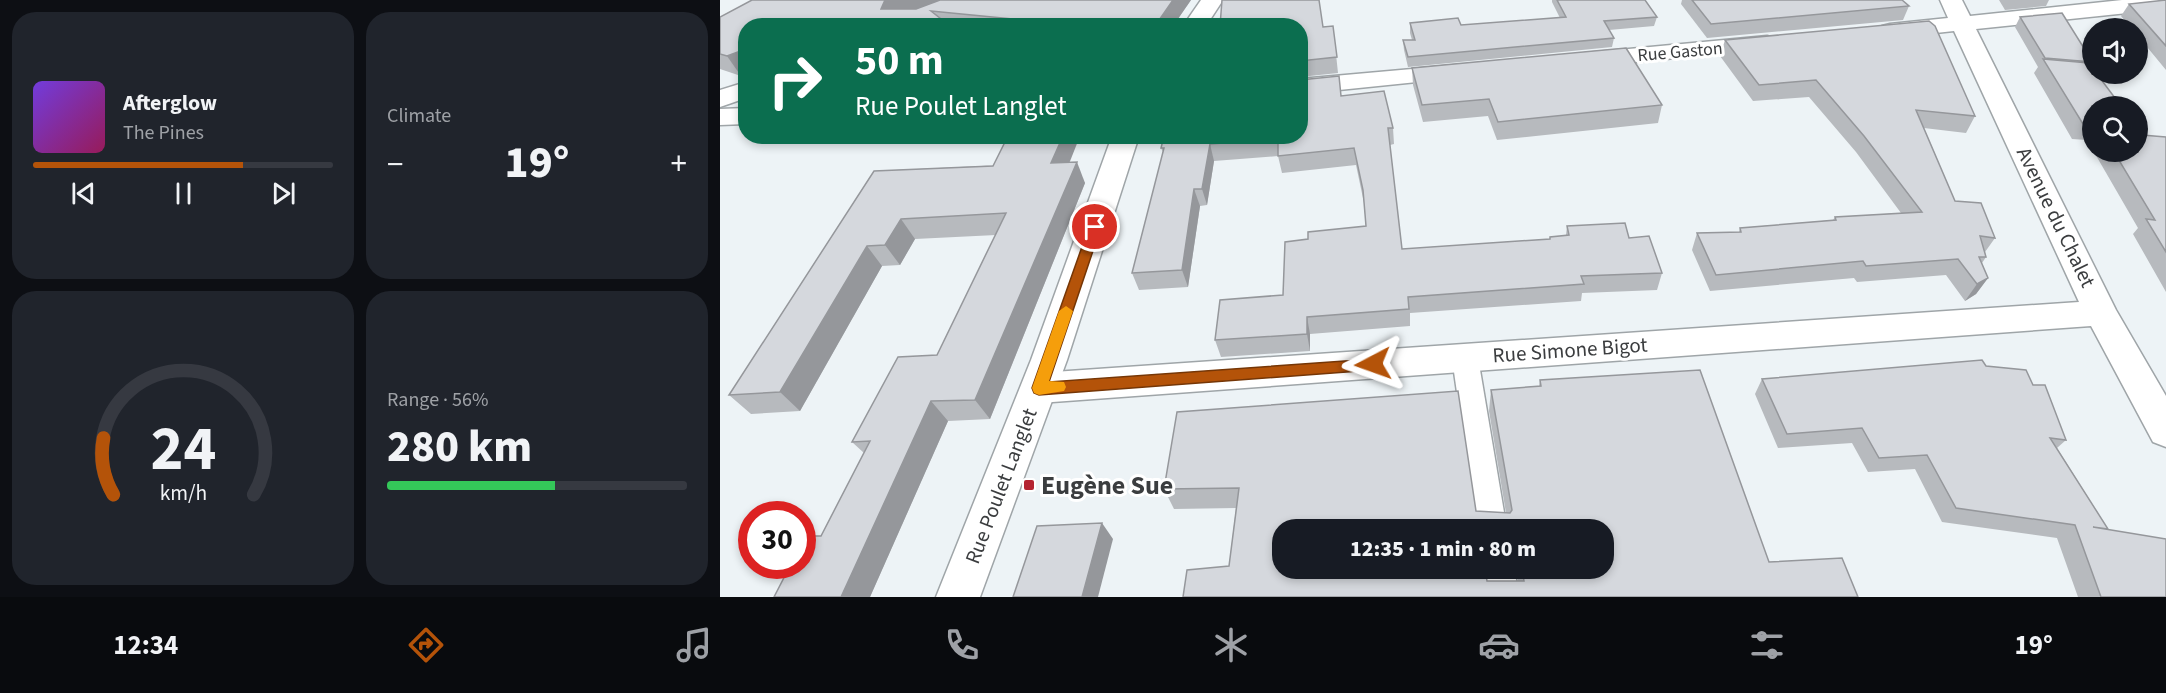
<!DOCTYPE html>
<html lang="en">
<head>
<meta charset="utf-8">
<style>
  :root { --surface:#171b24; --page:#20242c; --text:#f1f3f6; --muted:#9ea1a6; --line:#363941; --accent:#b45309 }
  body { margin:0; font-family:"Source Sans 3",sans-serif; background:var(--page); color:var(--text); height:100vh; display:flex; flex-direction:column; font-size:22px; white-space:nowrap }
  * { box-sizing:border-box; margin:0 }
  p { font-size:20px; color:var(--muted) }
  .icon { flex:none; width:33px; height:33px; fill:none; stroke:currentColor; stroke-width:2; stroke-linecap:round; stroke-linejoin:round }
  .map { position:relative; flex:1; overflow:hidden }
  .details { display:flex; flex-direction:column; gap:12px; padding:12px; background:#0d0f14; width:720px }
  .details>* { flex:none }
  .guide { position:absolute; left:18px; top:18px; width:570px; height:126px; border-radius:24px; box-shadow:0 3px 9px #0003; background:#0b6e4f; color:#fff; overflow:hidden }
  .buttons { position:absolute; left:1362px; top:18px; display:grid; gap:12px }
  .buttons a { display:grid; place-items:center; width:66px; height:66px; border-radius:50%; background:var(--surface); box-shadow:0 3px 9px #0003; font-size:30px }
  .speed { position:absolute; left:18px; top:501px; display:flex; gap:12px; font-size:30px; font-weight:700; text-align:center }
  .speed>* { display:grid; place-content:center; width:78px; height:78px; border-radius:50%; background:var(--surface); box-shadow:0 3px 9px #0003; line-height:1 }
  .speed .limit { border:9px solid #d22; background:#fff; color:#111 }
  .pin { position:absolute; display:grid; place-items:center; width:51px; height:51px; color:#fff; margin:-26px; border:3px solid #fff; border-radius:50%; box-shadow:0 2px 6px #0007 }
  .me { position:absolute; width:66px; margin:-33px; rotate:266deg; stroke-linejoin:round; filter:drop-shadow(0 0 4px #0008) }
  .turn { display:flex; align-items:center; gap:21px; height:126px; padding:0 18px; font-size:27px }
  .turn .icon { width:78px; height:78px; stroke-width:2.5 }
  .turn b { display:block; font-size:42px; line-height:51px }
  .big { font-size:45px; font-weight:800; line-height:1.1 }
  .details .widget { flex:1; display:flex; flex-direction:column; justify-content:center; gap:9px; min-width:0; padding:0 21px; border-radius:24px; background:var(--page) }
  .details .dial { align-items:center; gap:0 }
  .dial svg { height:156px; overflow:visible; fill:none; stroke:var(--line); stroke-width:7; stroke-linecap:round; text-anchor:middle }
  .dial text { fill:var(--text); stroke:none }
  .song { display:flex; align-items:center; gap:18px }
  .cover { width:72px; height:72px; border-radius:9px; background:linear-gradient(135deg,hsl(260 70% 55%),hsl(330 70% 35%)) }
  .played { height:6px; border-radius:3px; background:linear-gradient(90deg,var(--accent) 70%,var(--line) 70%) }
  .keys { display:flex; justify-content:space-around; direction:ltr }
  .heat { display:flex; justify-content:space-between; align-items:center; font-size:33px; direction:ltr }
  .charge { height:9px; border-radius:4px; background:linear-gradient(90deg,#34c759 56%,var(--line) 0) }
  .details .tiles { flex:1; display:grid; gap:12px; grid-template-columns:repeat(2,1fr) }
  .trip { position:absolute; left:552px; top:519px; width:342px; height:60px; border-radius:24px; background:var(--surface); box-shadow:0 3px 9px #0003; font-weight:800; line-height:60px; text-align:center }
  .menu { display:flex; height:96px; justify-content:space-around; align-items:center; background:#090b0e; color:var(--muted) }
  .menu .icon { width:42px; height:42px }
  .menu .current { color:var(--accent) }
  .menu b { font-size:27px; color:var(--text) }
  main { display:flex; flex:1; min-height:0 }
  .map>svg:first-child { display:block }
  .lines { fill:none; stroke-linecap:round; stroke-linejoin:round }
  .service-casing { stroke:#9fa5a8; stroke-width:3 }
  .minor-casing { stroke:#9fa5a8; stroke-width:3 }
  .tertiary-casing { stroke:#9fa5a8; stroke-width:3 }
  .secondary-casing { stroke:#9fa5a8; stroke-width:3 }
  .service { fill:#fff; fill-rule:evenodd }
  .minor { fill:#fff; fill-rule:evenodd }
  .tertiary { fill:#fff; fill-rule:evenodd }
  .secondary { fill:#fff; fill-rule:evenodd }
  .wall { fill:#b7babe; fill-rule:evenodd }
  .shaded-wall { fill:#95979b }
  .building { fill:#d5d8dd; stroke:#95979b; stroke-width:1.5; fill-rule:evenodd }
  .route { fill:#b45309; stroke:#753606; stroke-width:1.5 }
  .slow { fill:#f59e0b }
  .poi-dot { fill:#b42331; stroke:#fff; stroke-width:2 }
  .labels { text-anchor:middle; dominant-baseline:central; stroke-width:6; stroke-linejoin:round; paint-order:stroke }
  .far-street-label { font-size:18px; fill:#3b3d3f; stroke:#fff }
  .street-label { font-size:21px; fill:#3b3d3f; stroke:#fff }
  .near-poi-label { font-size:26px; font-weight:bold; fill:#3b3d3f; stroke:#fff; text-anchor:start }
</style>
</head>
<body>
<main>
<section class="details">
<div class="tiles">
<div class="widget">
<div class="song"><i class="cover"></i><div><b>Afterglow</b><p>The Pines</p></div></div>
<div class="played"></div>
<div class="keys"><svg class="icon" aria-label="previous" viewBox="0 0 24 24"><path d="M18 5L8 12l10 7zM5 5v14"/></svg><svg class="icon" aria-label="pause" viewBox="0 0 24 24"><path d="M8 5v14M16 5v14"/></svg><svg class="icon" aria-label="next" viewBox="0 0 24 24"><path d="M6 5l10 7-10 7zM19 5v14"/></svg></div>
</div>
<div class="widget"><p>Climate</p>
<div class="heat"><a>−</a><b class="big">19°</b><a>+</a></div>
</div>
<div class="widget dial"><svg viewBox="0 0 100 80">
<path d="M14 69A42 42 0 1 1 86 69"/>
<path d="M14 69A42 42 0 0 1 9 40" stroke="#b45309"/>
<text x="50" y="56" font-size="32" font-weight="700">24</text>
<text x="50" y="72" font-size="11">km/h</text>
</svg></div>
<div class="widget"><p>Range · 56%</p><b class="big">280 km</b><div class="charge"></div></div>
</div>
</section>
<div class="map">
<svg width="1446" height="597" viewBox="0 0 1446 597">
  <rect width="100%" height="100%" fill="#edf3f6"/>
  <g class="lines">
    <defs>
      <g id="service">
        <path d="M745,348L754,351L758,358L787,530H757L732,358L736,351Z"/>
        <path d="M762,568H794L799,597H767Z"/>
      </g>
      <g id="minor">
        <path d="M1220,0H1242L1250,16L1402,0H1446V9L1256,29L1396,310L1446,396V447L1433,442L1371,326L319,403L306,399L301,388L306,377L319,373L1359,302L1234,31L1170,38L1162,36L1158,31L1162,26L1170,24L1228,18Z"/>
        <path d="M1047,36L1055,38L1059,43L1055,48L866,67L857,65L854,60L857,55L866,53Z"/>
        <path d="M737,65L746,67L749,72L746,77L580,94V79Z"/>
        <path d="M26,108V124L0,125V109Z"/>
      </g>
      <g id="tertiary">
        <path d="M481,0H503L486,26H463Z"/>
        <path d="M392,136H419L347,360L260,597H216L311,360Z"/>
      </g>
      <path id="secondary" d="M26,82V98L0,107V90Z"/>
    </defs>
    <use href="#service" class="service-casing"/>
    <use href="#minor" class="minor-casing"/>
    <use href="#tertiary" class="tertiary-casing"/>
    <use href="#secondary" class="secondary-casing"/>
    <use href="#service" class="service"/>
    <use href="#minor" class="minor"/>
    <use href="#tertiary" class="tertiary"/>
    <use href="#secondary" class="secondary"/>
  </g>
  <g class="wall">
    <path d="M32,0H471L453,26H26V74L21,76L0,69V17Z"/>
    <path d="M832,0H925L937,17L934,26L889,30L894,38L892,47L688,67L684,50L683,40H692L690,33V23L741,25L840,18L832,2Z"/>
    <path d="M962,0H1182L1189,6L1183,20L987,38L961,4Z"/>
    <path d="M1279,0H1329L1326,6L1285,10Z"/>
    <path d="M1446,0V70L1418,36V28H1411L1401,16L1409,4Z"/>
    <path d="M1300,17L1372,61L1371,66L1372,150L1367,140L1352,139L1314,73L1318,67L1295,27Z"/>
    <path d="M580,26L603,27L613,26L618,73L580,77Z"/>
    <path d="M1005,40L1255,116L1246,133L1204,128L1235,201L1275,238L1265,252L1266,257L1262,263L1268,278L1256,294L1245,301L1226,275L1137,282L1134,278L990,291L972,250L977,233L1019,232L1020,228L1113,220L1115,217L1181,213L1136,152L1089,97L1033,101L1000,56Z"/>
    <path d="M692,68L942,105L938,123L777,140L768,116L703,122L693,85Z"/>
    <path d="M621,96L673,128L674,144L670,145L682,249L830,239L846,235L847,226L909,238L942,273L937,290L862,293L861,301L690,313V326L590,334V351L501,357L495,340L563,295L588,239L646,226L644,203L636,165L562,173L558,156L494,161L487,205L480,206L468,287L419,290L412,273L443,152L441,148Z"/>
    <path d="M1422,135L1446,137V292L1413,234L1418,228L1374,152H1418Z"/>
    <path d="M349,162L365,183L270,419L228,421L150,597H54L101,536L144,453L132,442L217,355L276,235L195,239L180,265L162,266L80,411L31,414L9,395L154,171Z"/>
    <path d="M1266,366L1313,385L1346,440L1337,448L1388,529L1446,597H1358L1337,538L1222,522L1195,469L1148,472L1132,443L1058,448L1035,394L1042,379Z"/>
    <path d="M820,380L1049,562L1138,597H463L509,566L516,508L454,509L444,489L738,391L756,511L786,513L769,411L771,390L819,386ZM562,530H884V568H796L798,581H767Z"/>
  </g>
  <g class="shaded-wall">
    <path d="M165,0H223L175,19L161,9Z"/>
    <path d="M453,0H471L453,26H435Z"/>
    <path d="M106,20L109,26H90Z"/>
    <path d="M26,49V74L21,76L7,56Z"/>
    <path d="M343,136H360L341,184L331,163Z"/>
    <path d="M490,144L494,161L487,205L482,189Z"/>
    <path d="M357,162L365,183L270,419L255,400Z"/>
    <path d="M474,189L480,206L468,287L462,270Z"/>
    <path d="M181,219L195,239L180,265L165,245Z"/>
    <path d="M147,246L162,266L80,411L60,392Z"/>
    <path d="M1268,278L1256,294L1245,301L1257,284Z"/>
    <path d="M587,317L590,334V351L587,334Z"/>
    <path d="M211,401L228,421L150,597H121Z"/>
    <path d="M382,523L393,539L378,597H362Z"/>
  </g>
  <g class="building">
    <path d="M32,0H166H165L161,9H196L220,0H453L435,26H404L354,21L355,25L211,11L230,26H104L106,20L90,26H26V49L7,56L0,54V17Z"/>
    <path d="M502,0H599L603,27L613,26L617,57L580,61V26H500Z"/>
    <path d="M837,0H925L937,17L884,21L894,38L688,57L683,40H695L690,23L738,18L741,25L846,17Z"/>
    <path d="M972,0H1182L1189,6L991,24Z"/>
    <path d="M1446,0V46L1409,4Z"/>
    <path d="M1342,13L1372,61V62L1325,58L1300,17Z"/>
    <path d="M1209,21L1215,26L1255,116L1196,110L1235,201L1261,203L1275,238L1260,236L1266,257H1259L1268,278L1257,284L1238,259L1146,266L1143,261L996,275L977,233L1021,232L1020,228L1116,220L1115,217L1202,212L1144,136L1096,80L1039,85L1005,40Z"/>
    <path d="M906,48L942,105L778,122L769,99L702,105L692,68Z"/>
    <path d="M1323,59L1369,63L1372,68V74H1377L1401,106H1372V125L1363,124Z"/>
    <path d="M619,76L621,96L664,91L673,128H668L682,249L830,239V237L849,235L847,226L905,223L909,238L929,236L942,273L861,276L864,284L688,297L689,309L587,317V334L495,340L500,300L563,295L565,242L588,239V232L646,226L643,190L634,148L558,156V139L490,144L482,189H474L462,270L412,273L444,148H441L444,136H580V80Z"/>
    <path d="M1418,129L1422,135L1446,137V252L1426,219L1435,220L1394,152H1418Z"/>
    <path d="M288,136H343L331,163L357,162L255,400L211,401L121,597H54L70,566H82V542L86,536H101L150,441L132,442L178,357L217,355L286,213L181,219L165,245L147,246L60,392L9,395L154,171L273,166Z"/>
    <path d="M1262,360L1266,366L1306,370L1313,385H1325L1346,440L1330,438L1388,529L1373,527L1446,539V597H1381L1355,525L1236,508L1207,455L1159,458L1142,428L1067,434L1042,379Z"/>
    <path d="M980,370L1049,562L1122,558L1138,597H463L467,570L509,566L519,488L444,489L457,412L738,391L756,511L790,513L792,510L771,390L821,386L820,380ZM562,530H884V568H802L804,581H767L765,568H562Z"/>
    <path d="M382,523L362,597H293L317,526Z"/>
  </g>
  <path class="route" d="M375,223L381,227L329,382L653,359L658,360L660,364L658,369L653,370L319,395L314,393L312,388L369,227Z"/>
  <path class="slow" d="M346,306L353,311L329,381L344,382L346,387L344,391L319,395L314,393L312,388L339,311Z"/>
  <rect class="poi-dot" x="303" y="479" width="12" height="12" rx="3"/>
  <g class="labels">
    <g class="far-street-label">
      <text transform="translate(960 52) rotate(-5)">Rue Gaston</text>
    </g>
    <g class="street-label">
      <text transform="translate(1336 217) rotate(64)">Avenue du Chalet</text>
      <text transform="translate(850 350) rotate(-4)">Rue Simone Bigot</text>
      <text transform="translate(281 486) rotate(-69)">Rue Poulet Langlet</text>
    </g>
    <g class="near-poi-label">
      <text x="321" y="485">Eugène Sue</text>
    </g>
  </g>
</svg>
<div class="buttons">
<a><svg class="icon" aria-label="sound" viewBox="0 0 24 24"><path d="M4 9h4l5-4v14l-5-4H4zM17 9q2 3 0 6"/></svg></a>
<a><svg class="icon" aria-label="search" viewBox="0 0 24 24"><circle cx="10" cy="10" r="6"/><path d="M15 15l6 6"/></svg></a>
</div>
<div class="speed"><div class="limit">30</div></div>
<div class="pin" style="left:375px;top:227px;background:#d93025"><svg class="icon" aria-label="arrive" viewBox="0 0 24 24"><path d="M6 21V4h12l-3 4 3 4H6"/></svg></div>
<svg class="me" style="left:653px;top:364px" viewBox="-20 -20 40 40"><path d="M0-17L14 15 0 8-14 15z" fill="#b45309" stroke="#fff" stroke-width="4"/></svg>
<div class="trip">12:35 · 1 min · 80 m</div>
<div class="guide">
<div class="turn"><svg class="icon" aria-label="right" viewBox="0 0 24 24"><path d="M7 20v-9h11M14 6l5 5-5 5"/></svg><div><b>50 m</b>Rue Poulet Langlet</div></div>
</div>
</div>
</main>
<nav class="menu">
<b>12:34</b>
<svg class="icon current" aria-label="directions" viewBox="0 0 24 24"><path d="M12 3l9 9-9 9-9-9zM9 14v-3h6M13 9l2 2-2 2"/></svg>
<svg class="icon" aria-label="music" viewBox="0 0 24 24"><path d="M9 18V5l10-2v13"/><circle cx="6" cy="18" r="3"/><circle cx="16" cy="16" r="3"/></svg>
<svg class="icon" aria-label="phone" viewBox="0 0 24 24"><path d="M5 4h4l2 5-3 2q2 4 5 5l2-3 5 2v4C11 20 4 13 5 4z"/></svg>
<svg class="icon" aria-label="climate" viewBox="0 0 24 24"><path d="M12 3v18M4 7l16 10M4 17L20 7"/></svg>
<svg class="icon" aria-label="car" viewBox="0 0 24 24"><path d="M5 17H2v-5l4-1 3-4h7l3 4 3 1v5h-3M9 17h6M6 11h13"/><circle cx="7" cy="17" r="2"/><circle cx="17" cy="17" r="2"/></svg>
<svg class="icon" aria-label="filters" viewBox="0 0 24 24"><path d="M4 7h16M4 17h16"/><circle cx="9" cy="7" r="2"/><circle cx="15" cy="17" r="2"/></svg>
<b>19°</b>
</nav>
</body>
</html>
